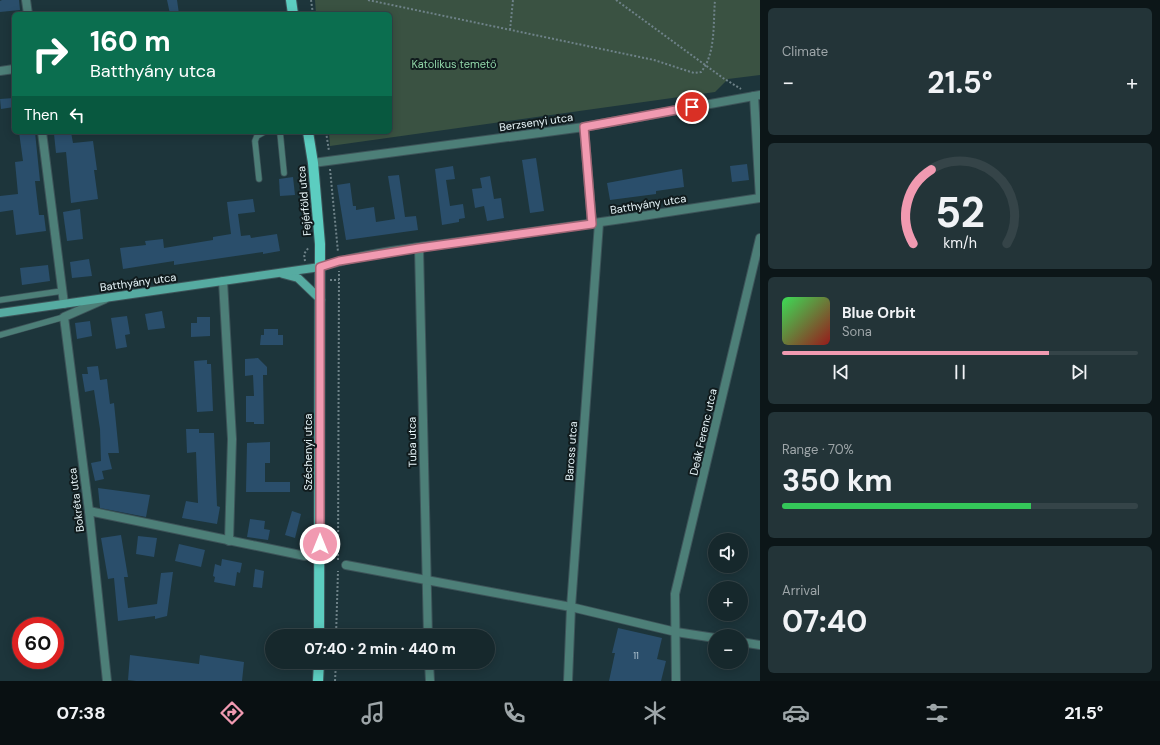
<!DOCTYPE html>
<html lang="en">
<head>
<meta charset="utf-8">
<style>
  :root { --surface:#16282c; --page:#233438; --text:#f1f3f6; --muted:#9ea6a9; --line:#354448; --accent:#f19ab1 }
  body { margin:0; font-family:"DM Sans",sans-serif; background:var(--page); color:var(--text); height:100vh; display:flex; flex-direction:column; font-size:15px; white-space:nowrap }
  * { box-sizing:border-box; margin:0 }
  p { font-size:13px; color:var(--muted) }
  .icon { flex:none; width:22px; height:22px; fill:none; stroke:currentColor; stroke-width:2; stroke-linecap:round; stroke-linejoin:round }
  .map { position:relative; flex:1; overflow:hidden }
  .details { display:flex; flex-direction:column; gap:8px; padding:8px; background:#0c1618; width:400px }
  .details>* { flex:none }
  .hud { position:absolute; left:12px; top:12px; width:380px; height:122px; border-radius:6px; box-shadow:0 2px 10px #0003,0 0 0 1px var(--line); background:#0b6e4f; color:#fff; overflow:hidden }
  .tools { position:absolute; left:708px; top:533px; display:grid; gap:8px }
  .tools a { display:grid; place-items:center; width:40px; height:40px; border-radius:50%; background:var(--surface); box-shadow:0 2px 10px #0003,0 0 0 1px var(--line); font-size:20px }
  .speed { position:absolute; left:12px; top:617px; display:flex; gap:8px; font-size:20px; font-weight:700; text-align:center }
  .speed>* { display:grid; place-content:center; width:52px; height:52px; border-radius:50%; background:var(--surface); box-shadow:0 2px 10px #0003,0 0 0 1px var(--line); line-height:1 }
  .speed .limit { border:6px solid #d22; background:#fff; color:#111 }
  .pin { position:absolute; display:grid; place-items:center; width:34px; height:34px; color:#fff; margin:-17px; border:2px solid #fff; border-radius:50%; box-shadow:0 1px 4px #0007 }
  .me { position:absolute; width:44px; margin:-22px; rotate:0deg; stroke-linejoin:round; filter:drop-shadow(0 0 3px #0008) }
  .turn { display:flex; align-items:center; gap:14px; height:84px; padding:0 12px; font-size:18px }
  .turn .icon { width:52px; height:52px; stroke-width:2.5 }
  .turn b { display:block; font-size:28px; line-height:34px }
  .then { display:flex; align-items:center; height:38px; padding:0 12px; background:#0003; gap:8px; font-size:15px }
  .big { font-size:30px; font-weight:700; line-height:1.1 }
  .details .card { flex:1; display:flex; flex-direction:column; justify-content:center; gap:6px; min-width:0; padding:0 14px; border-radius:6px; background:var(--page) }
  .details .dial { align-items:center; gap:0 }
  .dial svg { height:104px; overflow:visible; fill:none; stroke:var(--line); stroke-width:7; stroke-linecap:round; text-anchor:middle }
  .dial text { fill:var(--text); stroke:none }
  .song { display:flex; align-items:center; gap:12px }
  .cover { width:48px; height:48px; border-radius:6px; background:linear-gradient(135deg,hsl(130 70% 55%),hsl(0 70% 35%)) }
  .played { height:4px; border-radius:2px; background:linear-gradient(90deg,var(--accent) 75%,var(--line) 75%) }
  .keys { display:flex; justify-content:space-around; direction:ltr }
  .heat { display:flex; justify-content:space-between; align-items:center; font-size:22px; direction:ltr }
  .charge { height:6px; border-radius:3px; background:linear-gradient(90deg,#34c759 70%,var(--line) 0) }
  .trip { position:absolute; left:265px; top:629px; width:230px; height:40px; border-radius:20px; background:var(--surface); box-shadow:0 2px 10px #0003,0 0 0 1px var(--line); font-weight:700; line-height:40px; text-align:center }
  .tabs { display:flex; height:64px; justify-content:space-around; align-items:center; background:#091012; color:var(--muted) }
  .tabs .icon { width:28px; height:28px }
  .tabs .active { color:var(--accent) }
  .tabs b { font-size:18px; color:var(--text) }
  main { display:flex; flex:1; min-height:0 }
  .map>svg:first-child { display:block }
  .green { fill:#3a5242 }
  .building { fill:#2a4e6b }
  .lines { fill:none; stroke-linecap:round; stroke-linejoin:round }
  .service-casing { stroke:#3d5459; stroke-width:7 }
  .minor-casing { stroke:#3d5459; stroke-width:10 }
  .secondary-casing { stroke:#3d5459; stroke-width:10 }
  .primary-casing { stroke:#3d5459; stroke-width:12 }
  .path { stroke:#6e8288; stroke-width:2; stroke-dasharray:2 2; stroke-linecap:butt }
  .service { stroke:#4d7f78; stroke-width:5.5 }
  .minor { stroke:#4d7f78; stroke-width:8 }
  .secondary { stroke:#56aba1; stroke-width:8 }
  .primary { stroke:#5ccdc0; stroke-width:10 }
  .route-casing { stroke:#9d6473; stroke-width:10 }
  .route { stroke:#f19ab1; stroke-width:7 }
  .labels { text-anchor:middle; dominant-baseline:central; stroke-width:4; stroke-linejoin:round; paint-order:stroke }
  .number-label { font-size:9px; fill:#b8cbd6 }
  .park-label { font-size:11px; fill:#90d5a8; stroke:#101b1d }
  .street-label { font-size:11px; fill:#e7f5f9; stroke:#101b1d }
</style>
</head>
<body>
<main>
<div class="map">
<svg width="760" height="681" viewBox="0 0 760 681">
  <rect width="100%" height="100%" fill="#1d353b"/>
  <path class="green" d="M315,0H760V75L728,79L715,92L330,146L329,132H390V14H316Z"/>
  <g class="building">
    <path d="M2,0H19L20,10L0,12V1Z"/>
    <path d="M167,0H177L179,14H170Z"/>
    <path d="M14,98V107L1,109L0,99Z"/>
    <path d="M19,132H35L40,181H35L39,215H44L46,231L16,235L13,210L0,212V196L18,194L15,162L23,161Z"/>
    <path d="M71,132L73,143L93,141L97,170H94L98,199L71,203L66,152L56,153L54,134Z"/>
    <path d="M536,158L544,211L530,213L522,160Z"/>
    <path d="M747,164L749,180L732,182L730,166Z"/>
    <path d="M453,166L455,179L446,180L450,206L463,204L465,218L459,219V222L442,225L435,169Z"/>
    <path d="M682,169L684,187L656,191V194L610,200L607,183Z"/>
    <path d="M399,175L405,217L416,216L418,230L346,240L337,185L350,183L353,206H356V210L374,207L376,222L395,219L388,176Z"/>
    <path d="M490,176L494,199L501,198L504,218L487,221L484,206L475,208L472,189L482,188L480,178Z"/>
    <path d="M293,177L295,195L280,196L279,179Z"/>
    <path d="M253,199L255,212L238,214L241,236L250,235L251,238L277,234L280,251L263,254V252L174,265V261L123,269L120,248L146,245L145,241L163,239L164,248L213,240V237L231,234L227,202Z"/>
    <path d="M80,209L83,239L67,241L63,212Z"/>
    <path d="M89,259L92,276L72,278L70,262Z"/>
    <path d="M48,265L50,281L22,285L20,268Z"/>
    <path d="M162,311L165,328L148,330L145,314Z"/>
    <path d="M127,316L130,334L125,335L127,347L116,349L111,318Z"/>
    <path d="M197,317H210V336L191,337V323H197Z"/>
    <path d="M90,321L92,336L77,339L75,323Z"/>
    <path d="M264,329H278V335H283V345H260L261,335H264Z"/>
    <path d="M258,358L267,367V375H263L264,424H254V422H246V396H254L253,375L245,376V359Z"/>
    <path d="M207,360V364H211L213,411L197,412L194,361Z"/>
    <path d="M98,366L100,380L107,379L110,404L114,403L119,453H108L112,469L102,471L104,479L95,481L91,463L101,461L100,429L94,390L85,392L82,374H88L87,367Z"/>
    <path d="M186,429H199V433H214L217,506L220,507L217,524L182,518L186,501L198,503L196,452L187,453Z"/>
    <path d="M270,442V463H265V482H290V492H246L247,443Z"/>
    <path d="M98,488L150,495L146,517L100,508Z"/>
    <path d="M292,511L301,514L295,538L285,535Z"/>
    <path d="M250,519L265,521L264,529L270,530L268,540L247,537Z"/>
    <path d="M121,535L128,577H124L128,608L157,604L161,573L173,572L167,616L155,619V616L118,621L114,578L108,579L101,538Z"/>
    <path d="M138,536L157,538L154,557L136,554Z"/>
    <path d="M179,544L205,550L201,567L175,561Z"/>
    <path d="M222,559L242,563L240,573L237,572L235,586L214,582L215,577L213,576L215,564L221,566Z"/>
    <path d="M255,569L264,571L262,588L253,587Z"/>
    <path d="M618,628L662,638L657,659L666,661L661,681H609L615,653H612Z"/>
    <path d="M130,655L199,664L200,655L244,662L242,681H136L128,680Z"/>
  </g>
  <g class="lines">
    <defs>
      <g id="service">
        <path d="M280,132L284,173"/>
        <path d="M259,179L255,141L257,136L264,132"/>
        <path d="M0,300L62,291"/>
        <path d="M0,335L64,317"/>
      </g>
      <g id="minor">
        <path d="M26,0L28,14"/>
        <path d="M0,71L14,69"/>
        <path d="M754,96L760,198"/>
        <path d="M584,127L592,224"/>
        <path d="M42,132L64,304"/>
        <path d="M313,163L584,127L760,95"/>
        <path d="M419,248L428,636"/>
        <path d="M320,267C374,250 440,245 496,237C584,225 672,212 760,198"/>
        <path d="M223,281L232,439L229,541"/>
        <path d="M105,299L64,317L89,511L107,681"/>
        <path d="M89,511L305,556"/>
        <path d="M346,565L571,607L676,632L715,638"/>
        <path d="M741,642L760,645"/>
        <path d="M429,662L430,681"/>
        <path d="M568,681L571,607L599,223"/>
        <path d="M676,681L675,594L760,238"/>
      </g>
      <g id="secondary">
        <path d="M283,274L298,278L321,300"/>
        <path d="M0,313L320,267"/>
      </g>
      <g id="primary">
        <path d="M291,0L293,14"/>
        <path d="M308,132L313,163L320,244L319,636"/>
        <path d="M318,681L319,662"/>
      </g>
    </defs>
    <use href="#service" class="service-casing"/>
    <use href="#minor" class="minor-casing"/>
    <use href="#secondary" class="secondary-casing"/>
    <use href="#primary" class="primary-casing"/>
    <g class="path">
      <path d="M311,0L313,14"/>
      <path d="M368,0L654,60L694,73L701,72C716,54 713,23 715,0"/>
      <path d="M616,0L723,78L741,89"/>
      <path d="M510,30L513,0"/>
      <path d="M326,132L329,151"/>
      <path d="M330,169L338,252"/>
      <path d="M305,261L304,254L309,247"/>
      <path d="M330,280H339"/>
      <path d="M338,560L339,271"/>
      <path d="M336,636L338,571"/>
      <path d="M335,681L336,662"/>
    </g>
    <use href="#service" class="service"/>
    <use href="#minor" class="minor"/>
    <use href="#secondary" class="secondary"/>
    <use href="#primary" class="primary"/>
  </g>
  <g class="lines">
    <defs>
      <path id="route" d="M320,544V267L339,261L419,248L592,224L584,127L692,107"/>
    </defs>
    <use href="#route" class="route-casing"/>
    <use href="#route" class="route"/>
  </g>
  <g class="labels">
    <g class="number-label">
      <text x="636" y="656">11</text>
    </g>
    <g class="park-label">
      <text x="454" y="64">Katolikus temető</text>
    </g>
    <g class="street-label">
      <text transform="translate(536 122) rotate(-8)">Berzsenyi utca</text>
      <text transform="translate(304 201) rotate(-95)">Fejérföld utca</text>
      <text transform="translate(648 204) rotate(-9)">Batthyány utca</text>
      <text transform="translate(138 282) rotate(-8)">Batthyány utca</text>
      <text transform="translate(703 432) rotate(-77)">Deák Ferenc utca</text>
      <text transform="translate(412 442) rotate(-91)">Tuba utca</text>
      <text transform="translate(571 451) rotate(-86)">Baross utca</text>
      <text transform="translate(308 452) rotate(-90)">Széchenyi utca</text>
      <text transform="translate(76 500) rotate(-97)">Bokréta utca</text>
    </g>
  </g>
</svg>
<div class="tools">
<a><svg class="icon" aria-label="sound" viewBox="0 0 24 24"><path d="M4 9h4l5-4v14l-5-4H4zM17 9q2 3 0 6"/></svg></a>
<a>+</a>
<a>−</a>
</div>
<div class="speed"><div class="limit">60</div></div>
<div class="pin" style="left:692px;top:107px;background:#d93025"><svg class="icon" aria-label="arrive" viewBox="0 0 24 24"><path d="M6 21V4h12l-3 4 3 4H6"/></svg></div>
<svg class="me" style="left:320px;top:544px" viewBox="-20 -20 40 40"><circle r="17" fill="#f19ab1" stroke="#fff" stroke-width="3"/><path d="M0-11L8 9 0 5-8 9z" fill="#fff"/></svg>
<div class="trip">07:40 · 2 min · 440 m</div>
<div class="hud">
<div class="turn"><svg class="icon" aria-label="right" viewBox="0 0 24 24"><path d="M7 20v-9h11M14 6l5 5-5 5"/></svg><div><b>160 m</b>Batthyány utca</div></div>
<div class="then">Then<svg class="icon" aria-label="left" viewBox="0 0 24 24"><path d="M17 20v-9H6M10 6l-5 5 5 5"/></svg></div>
</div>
</div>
<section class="details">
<div class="card"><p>Climate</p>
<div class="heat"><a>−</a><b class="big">21.5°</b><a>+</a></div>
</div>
<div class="card dial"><svg viewBox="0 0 100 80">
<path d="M14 69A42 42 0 1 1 86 69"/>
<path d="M14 69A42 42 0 0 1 28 12" stroke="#f19ab1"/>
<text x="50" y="56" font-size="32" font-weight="700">52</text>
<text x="50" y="72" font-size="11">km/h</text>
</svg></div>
<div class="card">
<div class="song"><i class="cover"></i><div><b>Blue Orbit</b><p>Sona</p></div></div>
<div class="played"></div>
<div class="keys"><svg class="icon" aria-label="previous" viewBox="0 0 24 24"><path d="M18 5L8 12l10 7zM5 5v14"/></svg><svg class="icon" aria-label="pause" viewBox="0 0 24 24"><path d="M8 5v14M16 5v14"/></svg><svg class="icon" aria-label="next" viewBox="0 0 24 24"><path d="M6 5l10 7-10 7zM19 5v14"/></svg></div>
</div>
<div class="card"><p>Range · 70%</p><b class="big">350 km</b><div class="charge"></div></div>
<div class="card"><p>Arrival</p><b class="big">07:40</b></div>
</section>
</main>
<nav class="tabs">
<b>07:38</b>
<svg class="icon active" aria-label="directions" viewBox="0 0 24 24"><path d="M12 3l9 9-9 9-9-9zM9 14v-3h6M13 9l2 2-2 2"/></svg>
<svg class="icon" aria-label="music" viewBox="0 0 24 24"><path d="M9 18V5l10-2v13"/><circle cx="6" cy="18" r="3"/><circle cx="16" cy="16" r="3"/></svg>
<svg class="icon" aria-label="phone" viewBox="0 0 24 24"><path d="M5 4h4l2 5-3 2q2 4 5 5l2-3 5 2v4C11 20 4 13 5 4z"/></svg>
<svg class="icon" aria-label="climate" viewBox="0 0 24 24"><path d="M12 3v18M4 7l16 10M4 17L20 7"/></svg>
<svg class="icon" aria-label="car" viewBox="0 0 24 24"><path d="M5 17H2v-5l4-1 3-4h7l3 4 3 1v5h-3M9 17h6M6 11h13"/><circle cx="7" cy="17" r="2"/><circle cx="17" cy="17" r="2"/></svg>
<svg class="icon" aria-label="filters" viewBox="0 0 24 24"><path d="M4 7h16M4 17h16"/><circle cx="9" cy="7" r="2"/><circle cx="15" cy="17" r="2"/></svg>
<b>21.5°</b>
</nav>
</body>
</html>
